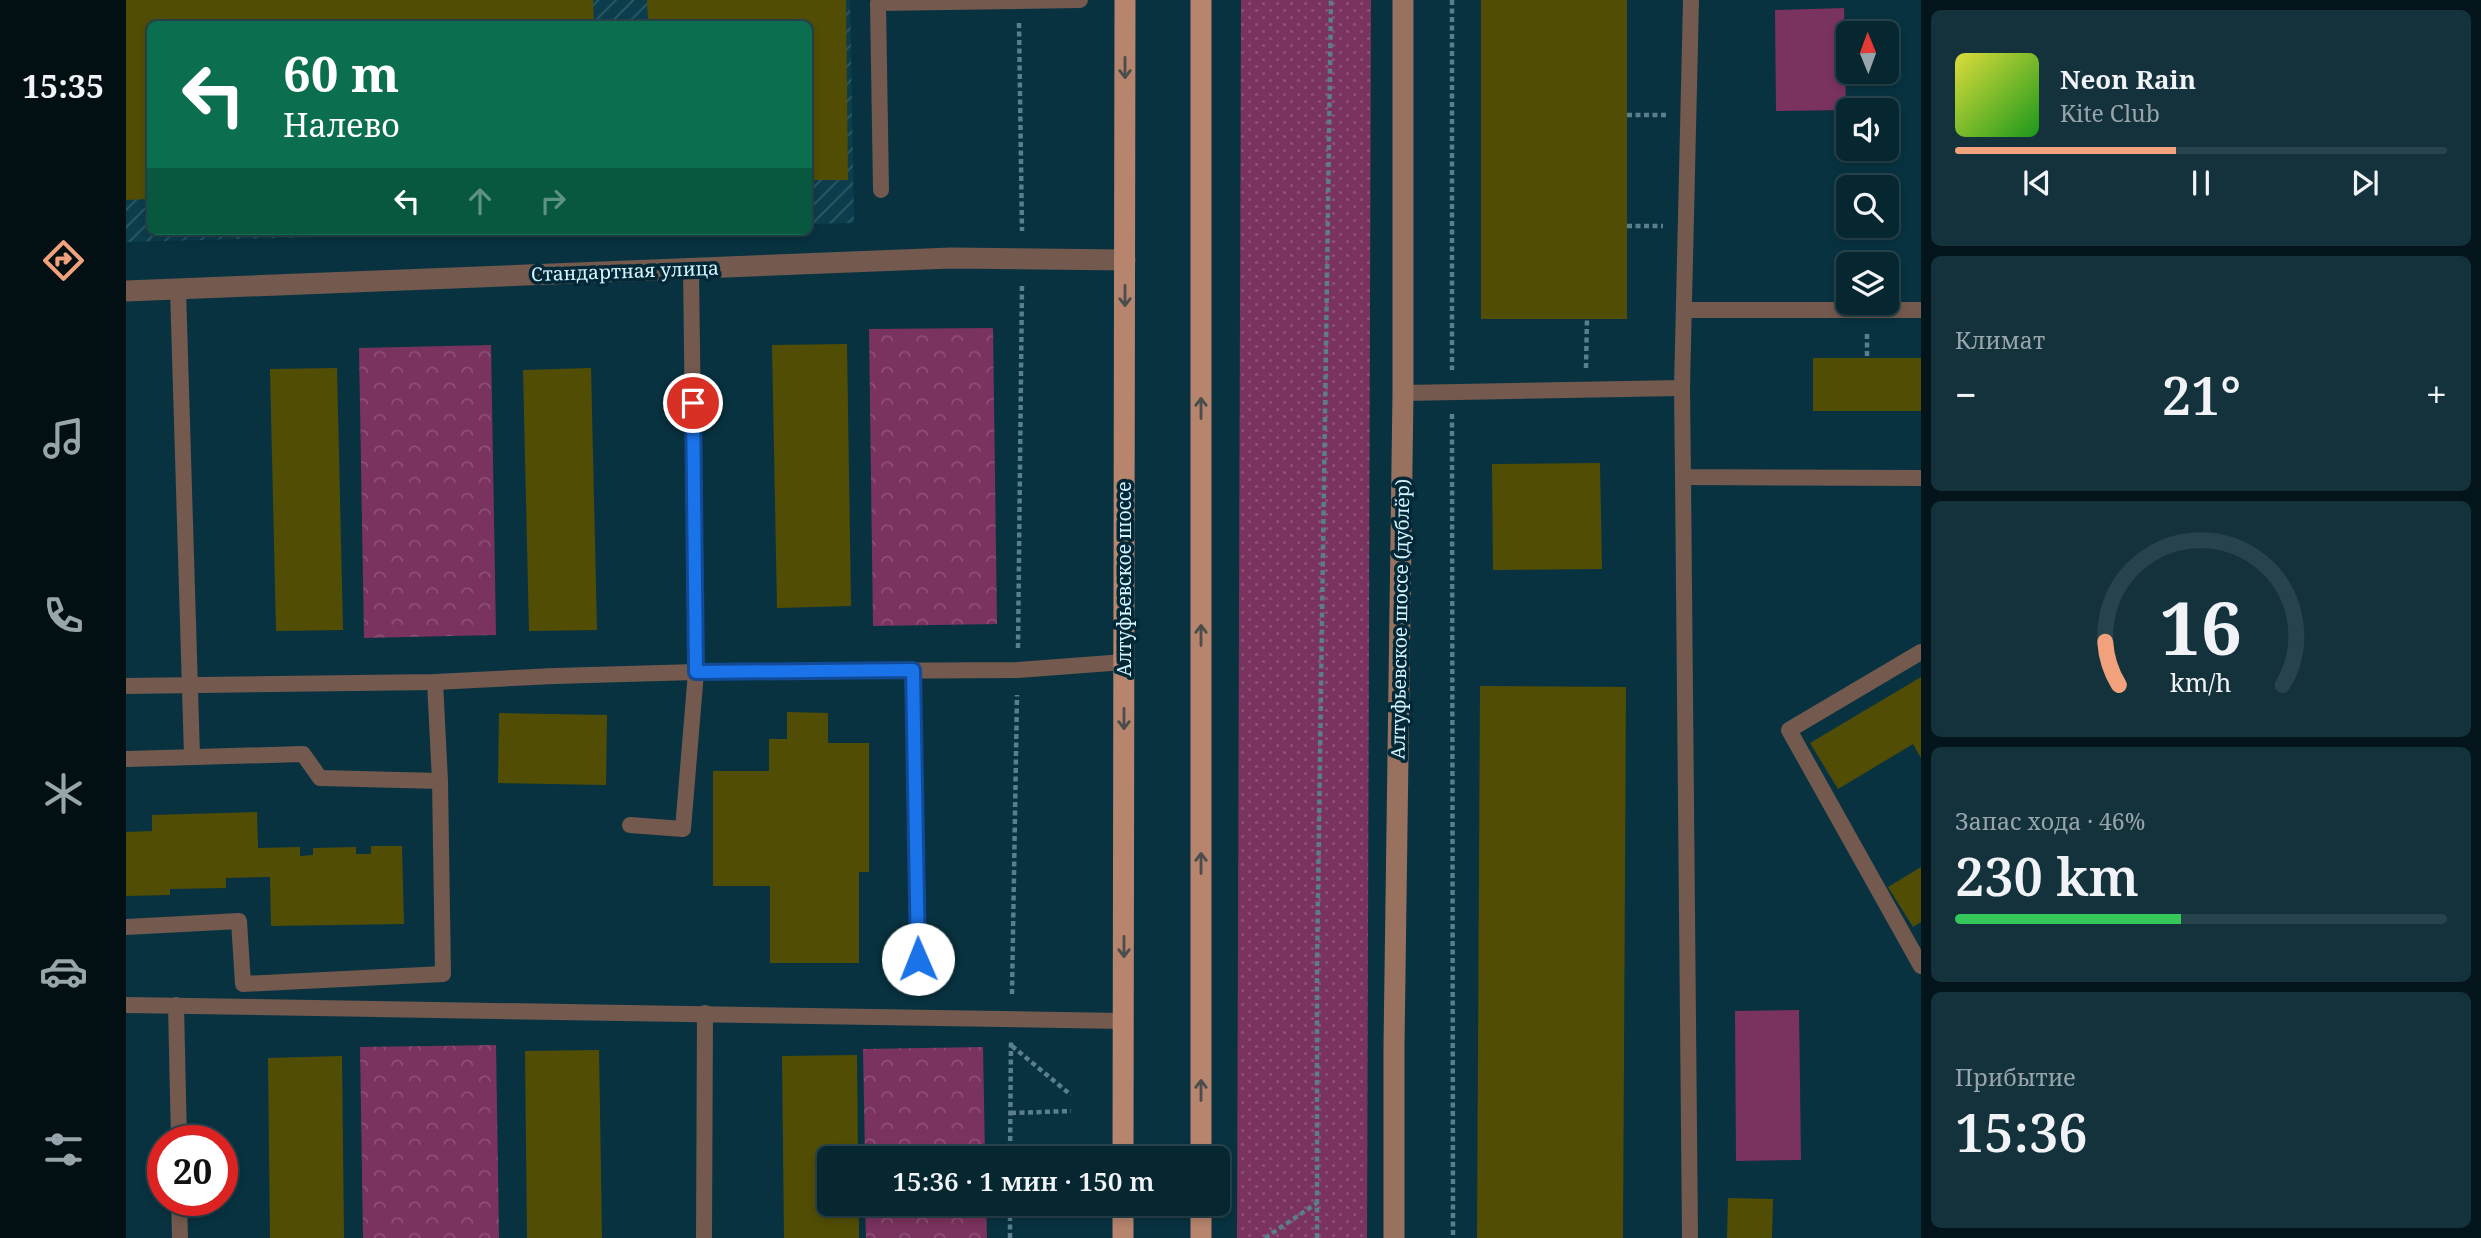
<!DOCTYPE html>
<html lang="ru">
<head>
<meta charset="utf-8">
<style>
  :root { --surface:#062630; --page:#14323c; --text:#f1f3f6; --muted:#98a5ab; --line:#27434c; --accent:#f1a17c }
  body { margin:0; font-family:"Noto Serif",serif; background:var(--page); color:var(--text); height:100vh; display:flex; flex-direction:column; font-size:26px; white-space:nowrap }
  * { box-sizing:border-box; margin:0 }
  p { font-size:23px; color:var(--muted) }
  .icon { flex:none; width:38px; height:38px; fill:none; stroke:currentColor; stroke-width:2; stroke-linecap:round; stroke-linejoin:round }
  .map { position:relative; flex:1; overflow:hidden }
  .drawer { display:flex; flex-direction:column; gap:10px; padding:10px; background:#03151a; width:560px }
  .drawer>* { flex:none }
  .hud { position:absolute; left:21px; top:21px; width:665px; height:214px; border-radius:10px; box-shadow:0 4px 10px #0003,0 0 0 2px var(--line); background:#0b6e4f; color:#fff; overflow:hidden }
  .needle { width:46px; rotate:359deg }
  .tools { position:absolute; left:1710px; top:21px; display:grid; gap:14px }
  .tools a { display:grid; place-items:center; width:63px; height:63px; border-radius:10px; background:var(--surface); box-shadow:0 4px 10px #0003,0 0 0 2px var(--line); font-size:35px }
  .speed { position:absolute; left:21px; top:1125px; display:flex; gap:14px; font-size:35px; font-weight:700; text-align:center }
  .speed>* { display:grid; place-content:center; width:91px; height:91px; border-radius:50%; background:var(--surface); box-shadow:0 4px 10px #0003,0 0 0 2px var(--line); line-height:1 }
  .speed .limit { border:10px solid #d22; background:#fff; color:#111 }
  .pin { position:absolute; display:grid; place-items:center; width:60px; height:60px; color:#fff; margin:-30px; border:4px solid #fff; border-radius:50%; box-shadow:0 2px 7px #0007 }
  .me { position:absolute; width:77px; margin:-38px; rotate:359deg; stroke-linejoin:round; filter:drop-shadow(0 0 5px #0008) }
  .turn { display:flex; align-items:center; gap:24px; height:147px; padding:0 21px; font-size:32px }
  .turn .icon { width:91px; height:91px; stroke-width:2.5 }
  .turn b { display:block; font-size:49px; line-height:60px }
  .lanes { display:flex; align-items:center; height:66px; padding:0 21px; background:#0003; justify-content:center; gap:35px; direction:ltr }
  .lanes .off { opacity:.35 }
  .big { font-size:52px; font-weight:600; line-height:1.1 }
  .drawer .widget { flex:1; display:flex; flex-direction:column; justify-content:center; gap:10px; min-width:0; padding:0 24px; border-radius:10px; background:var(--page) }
  .drawer .dial { align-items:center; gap:0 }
  .dial svg { height:182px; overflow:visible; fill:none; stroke:var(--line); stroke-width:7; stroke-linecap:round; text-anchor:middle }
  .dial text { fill:var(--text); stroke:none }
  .song { display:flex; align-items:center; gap:21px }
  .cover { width:84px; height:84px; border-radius:10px; background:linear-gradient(135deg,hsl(60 70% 55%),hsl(120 70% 35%)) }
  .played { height:7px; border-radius:4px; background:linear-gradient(90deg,var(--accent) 45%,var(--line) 45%) }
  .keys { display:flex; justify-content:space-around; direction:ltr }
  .heat { display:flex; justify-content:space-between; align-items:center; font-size:38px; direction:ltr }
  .charge { height:10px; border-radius:5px; background:linear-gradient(90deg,#34c759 46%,var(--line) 0) }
  .trip { position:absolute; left:691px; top:1146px; width:413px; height:70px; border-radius:10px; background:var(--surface); box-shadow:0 4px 10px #0003,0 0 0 2px var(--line); font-weight:600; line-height:70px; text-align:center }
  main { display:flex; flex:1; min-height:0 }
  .tabs { display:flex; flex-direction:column; width:126px; justify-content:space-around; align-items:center; background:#020f13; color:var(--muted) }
  .tabs .icon { width:49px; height:49px }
  .tabs .active { color:var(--accent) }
  .tabs b { font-size:32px; color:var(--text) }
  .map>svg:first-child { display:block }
  .industrial { fill:url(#industrial-furrows) }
  .grass { fill:url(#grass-dots) }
  .forest { fill:url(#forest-crowns) }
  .park { fill:#7a325e }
  .building { fill:#524d04 }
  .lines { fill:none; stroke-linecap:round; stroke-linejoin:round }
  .path { stroke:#5a7e8b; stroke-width:4.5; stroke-dasharray:5 3.5; stroke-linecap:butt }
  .lane { stroke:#73594e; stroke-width:16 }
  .street { stroke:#73594e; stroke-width:21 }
  .secondary { stroke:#99715f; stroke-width:21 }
  .primary { stroke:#b7846d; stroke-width:21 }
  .oneway { stroke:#494d4c }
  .route-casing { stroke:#114b97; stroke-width:18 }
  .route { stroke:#1a73e8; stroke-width:12 }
  .labels { text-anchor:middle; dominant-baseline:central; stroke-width:7; stroke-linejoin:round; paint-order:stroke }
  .street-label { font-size:19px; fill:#d7f3ff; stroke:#002836 }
</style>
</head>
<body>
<main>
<nav class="tabs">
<b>15:35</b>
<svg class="icon active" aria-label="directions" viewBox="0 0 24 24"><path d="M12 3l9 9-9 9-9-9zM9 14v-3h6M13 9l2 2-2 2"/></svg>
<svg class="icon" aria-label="music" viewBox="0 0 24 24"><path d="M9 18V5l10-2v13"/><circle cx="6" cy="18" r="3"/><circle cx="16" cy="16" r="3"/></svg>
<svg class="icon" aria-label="phone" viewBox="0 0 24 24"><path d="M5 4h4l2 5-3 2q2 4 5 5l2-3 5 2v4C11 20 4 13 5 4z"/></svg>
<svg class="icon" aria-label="climate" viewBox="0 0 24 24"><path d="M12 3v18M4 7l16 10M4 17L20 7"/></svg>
<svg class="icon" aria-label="car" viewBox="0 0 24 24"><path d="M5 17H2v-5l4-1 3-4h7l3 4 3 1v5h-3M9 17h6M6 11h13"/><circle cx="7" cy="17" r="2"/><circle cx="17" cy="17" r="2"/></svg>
<svg class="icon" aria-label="filters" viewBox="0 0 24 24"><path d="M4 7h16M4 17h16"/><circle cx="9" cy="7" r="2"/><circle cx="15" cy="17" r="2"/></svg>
</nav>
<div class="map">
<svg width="1795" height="1238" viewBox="0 0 1795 1238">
  <defs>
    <pattern id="industrial-furrows" width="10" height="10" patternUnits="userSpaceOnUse" patternTransform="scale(1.75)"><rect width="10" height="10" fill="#0c3d4d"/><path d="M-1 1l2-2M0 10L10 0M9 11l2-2" fill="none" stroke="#2f5a68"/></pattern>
    <pattern id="grass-dots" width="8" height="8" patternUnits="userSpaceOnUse" patternTransform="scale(1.75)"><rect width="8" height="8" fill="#7a325e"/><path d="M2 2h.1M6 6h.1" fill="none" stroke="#8c5076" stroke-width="1.8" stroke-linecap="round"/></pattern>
    <pattern id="forest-crowns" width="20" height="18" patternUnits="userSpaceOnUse" patternTransform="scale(1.75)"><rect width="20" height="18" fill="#7a325e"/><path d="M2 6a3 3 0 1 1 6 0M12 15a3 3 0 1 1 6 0" fill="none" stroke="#8c5076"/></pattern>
  </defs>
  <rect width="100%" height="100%" fill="#083240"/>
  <path class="industrial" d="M0,0H724L728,223L683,224L682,24H24V231H423L0,242Z"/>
  <path class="grass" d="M1115,0H1245L1241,1238H1111Z"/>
  <g class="forest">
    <path d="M867,328L871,624L747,626L743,329Z"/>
    <path d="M365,345L370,635L238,638L233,348Z"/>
    <path d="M370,1045L373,1238H237L234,1047Z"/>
    <path d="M857,1047L859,1158H739L737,1049Z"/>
    <path d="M739,1204H860L861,1238H740Z"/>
  </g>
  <g class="park">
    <path d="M1718,8L1720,110L1650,111L1649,10Z"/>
    <path d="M1673,1010L1675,1160L1610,1161L1609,1011Z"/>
  </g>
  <g class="building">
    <path d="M0,0H467L468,24H24V199L0,200Z"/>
    <path d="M521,0H720L722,180H682V24H522Z"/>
    <rect x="1355" y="0" width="146" height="319"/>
    <path d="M721,344L725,606L651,608L646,345Z"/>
    <rect x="1687" y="358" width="108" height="53"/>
    <path d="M211,368L217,630L150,631L144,369Z"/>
    <path d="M465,368L471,630L403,631L397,370Z"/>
    <path d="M1474,463L1476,569L1367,570L1366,464Z"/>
    <path d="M1795,677V758L1787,744L1712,789L1684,743Z"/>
    <path d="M1354,686L1500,687L1497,1238H1351Z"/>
    <path d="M661,712L702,713V743H743V872H733V963H644V886H587V771H643V739H661Z"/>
    <path d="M373,713L481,715L480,785L372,783Z"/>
    <path d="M131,812L132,848L174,847V856L187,855V848L230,847V854H245V846H276L278,924L145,926L144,877L100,878V888L44,889V895L0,896V832L26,831V815Z"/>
    <path d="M1795,867V922L1787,927L1762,887Z"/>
    <path d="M473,1050L476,1238H401L399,1051Z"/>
    <path d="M731,1055L732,1158H704V1204H733V1238H658L656,1056Z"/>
    <path d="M216,1056L218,1238H144L142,1058Z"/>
    <path d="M1602,1198L1647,1199L1646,1238H1601Z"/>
  </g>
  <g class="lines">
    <g class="path">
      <path d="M1326,0V370"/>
      <path d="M893,23L896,231"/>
      <path d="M1501,115H1540"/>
      <path d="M1501,226H1537"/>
      <path d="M1741,334V358"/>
      <path d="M1460,368L1461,319"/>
      <path d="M1326,414L1327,1238"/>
      <path d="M892,648L896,285"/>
      <path d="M886,994L891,695"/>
      <path d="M886,1046L945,1095"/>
      <path d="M885,1113L945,1111"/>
      <path d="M884,1158L885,1041"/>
      <path d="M884,1238V1204"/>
      <path d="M1139,1238L1191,1203"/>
      <path d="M1191,1238V965L1205,0"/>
    </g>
    <g class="lane">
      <path d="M755,190L752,3L954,0"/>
      <path d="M52,289L66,756"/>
      <path d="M1558,310H1795"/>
      <path d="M1556,388L1557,477L1795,478"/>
      <path d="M1277,393L1556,388L1565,0"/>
      <path d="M1557,477L1564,1238"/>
      <path d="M1795,652L1663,730L1795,966"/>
      <path d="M787,670L792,959"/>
      <path d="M0,686L309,682L428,676L570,672L892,670L998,662"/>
      <path d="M0,759L177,754L194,778L314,781"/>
      <path d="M504,825L557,829L570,672L565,268"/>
      <path d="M0,927L113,921L117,984L317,974L314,781L309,682"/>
      <path d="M0,1005L998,1021"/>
      <path d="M50,1005L53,1141"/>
      <path d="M53,1200L54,1238"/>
      <path d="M578,1238L579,1013"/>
    </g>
    <path class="street" d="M0,291L825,258L999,260"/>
    <path class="secondary" d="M1268,1238V1046L1277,393V0"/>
    <g class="primary">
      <path d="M997,1158L999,0"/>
      <path d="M1075,1158V0"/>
      <path d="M997,1238V1204"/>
      <path d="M1075,1238V1204"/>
    </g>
  </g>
  <defs><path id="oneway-shaft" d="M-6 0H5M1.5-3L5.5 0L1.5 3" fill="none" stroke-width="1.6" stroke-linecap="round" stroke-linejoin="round" transform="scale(1.75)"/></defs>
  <g class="oneway">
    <use href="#oneway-shaft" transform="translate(999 68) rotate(90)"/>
    <use href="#oneway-shaft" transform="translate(999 296) rotate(90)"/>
    <use href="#oneway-shaft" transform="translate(1075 408) rotate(-90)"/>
    <use href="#oneway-shaft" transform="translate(1075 635) rotate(-90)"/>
    <use href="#oneway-shaft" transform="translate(998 719) rotate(90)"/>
    <use href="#oneway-shaft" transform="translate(1075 863) rotate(-90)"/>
    <use href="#oneway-shaft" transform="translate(998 947) rotate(90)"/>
    <use href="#oneway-shaft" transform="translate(1075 1090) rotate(-90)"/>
  </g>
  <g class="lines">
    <defs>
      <path id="route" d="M567,403L570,672L787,670L792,959"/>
    </defs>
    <use href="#route" class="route-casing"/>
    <use href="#route" class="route"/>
  </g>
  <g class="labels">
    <g class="street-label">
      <text transform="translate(499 271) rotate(-2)">Стандартная улица</text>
      <text transform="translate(998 579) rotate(-90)">Алтуфьевское шоссе</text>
      <text transform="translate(1274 619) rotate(-89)">Алтуфьевское шоссе (дублёр)</text>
    </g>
  </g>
</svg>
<div class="tools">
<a><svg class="needle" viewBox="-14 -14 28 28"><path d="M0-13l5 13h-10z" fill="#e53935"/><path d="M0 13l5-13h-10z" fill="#98a5ab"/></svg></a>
<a><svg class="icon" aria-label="sound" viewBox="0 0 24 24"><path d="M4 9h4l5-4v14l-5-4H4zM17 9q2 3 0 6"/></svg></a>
<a><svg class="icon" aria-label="search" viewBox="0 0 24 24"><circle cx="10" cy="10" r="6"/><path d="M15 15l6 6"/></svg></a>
<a><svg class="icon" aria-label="layers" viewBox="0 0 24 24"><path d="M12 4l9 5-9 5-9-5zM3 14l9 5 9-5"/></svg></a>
</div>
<div class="speed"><div class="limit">20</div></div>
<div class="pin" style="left:567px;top:403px;background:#d93025"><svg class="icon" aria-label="arrive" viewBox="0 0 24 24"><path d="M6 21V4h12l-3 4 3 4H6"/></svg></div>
<svg class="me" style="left:792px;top:959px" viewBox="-20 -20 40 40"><circle r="19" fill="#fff"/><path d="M0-13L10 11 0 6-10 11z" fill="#1a73e8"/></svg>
<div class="trip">15:36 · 1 мин · 150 m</div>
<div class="hud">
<div class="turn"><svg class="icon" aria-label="left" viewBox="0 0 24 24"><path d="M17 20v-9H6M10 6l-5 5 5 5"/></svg><div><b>60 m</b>Налево</div></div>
<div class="lanes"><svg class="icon" aria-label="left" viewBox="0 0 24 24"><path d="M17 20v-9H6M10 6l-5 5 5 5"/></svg><svg class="icon off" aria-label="ahead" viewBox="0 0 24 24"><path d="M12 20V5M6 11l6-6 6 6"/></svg><svg class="icon off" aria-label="right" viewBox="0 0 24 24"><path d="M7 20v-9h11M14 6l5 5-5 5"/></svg></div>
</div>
</div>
<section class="drawer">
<div class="widget">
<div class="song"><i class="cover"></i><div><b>Neon Rain</b><p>Kite Club</p></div></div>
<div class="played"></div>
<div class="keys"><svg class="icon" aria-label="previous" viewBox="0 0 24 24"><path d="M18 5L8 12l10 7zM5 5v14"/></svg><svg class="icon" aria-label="pause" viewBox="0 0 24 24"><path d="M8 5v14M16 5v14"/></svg><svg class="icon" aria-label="next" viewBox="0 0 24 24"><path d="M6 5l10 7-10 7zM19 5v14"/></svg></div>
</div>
<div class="widget"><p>Климат</p>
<div class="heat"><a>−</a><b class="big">21°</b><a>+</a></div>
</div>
<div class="widget dial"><svg viewBox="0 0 100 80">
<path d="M14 69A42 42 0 1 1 86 69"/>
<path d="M14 69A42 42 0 0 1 8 50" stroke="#f1a17c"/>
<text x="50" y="56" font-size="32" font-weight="700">16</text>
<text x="50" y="72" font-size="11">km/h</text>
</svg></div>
<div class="widget"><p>Запас хода · 46%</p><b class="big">230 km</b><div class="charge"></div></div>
<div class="widget"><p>Прибытие</p><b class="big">15:36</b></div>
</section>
</main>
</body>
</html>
